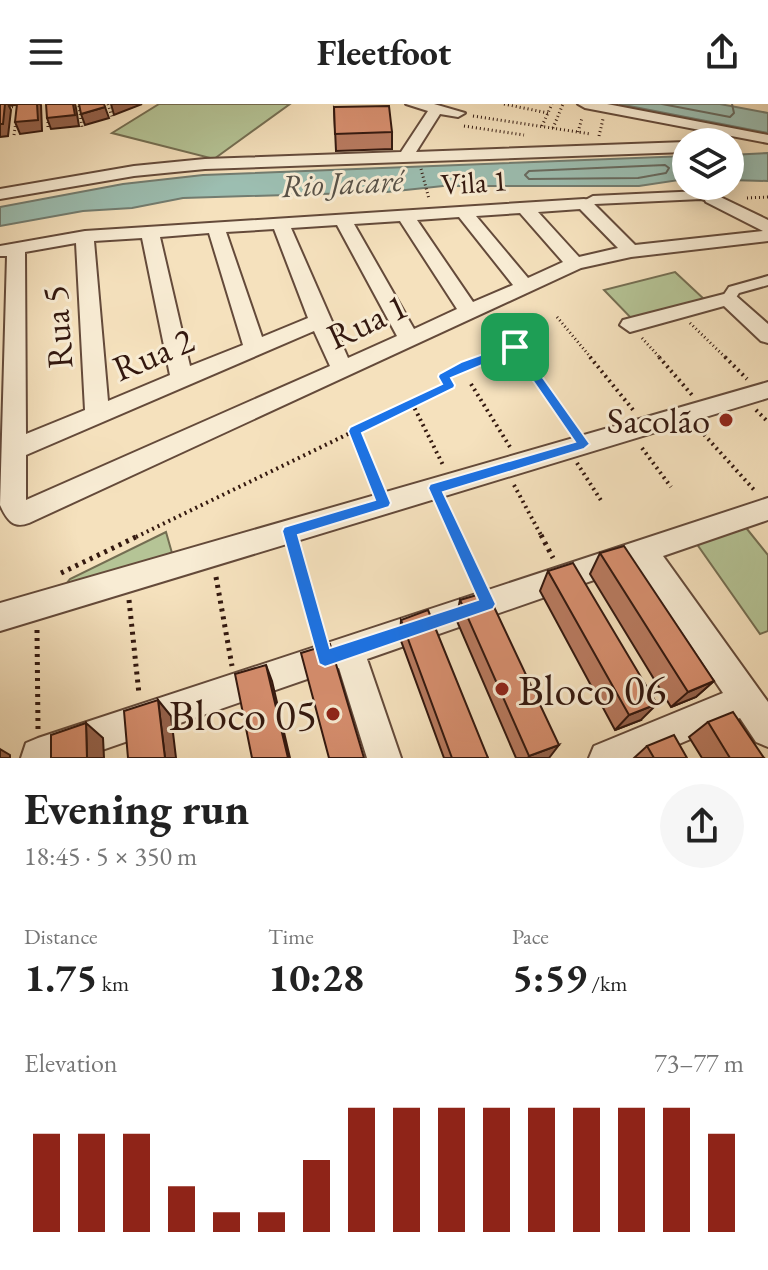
<!DOCTYPE html>
<html lang="en">
<head>
<meta charset="utf-8">
<style>
	body { margin:0; font-family:"EB Garamond",serif; background:#f6f6f6; color:#222; height:100vh; display:flex; flex-direction:column; font-size:30px; white-space:nowrap }
	* { box-sizing:border-box; margin:0 }
	p { font-size:26px; color:#767676 }
	.icon { flex:none; width:44px; height:44px; fill:none; stroke:currentColor; stroke-width:2; stroke-linecap:round; stroke-linejoin:round }
	.map { position:relative; height:654px; overflow:hidden }
	.side { display:flex; flex-direction:column; background:#fff; flex:1 }
	.side>* { flex:none }
	.tools { position:absolute; left:672px; top:24px; display:grid; gap:16px }
	.tools a { display:grid; place-items:center; width:72px; height:72px; border-radius:50%; background:#fff; box-shadow:0 4px 20px #0003; font-size:40px }
	.pin { position:absolute; display:grid; place-items:center; width:68px; height:68px; color:#fff; margin:-34px; border-radius:16px; box-shadow:0 4px 12px #0006 }
	.round { display:grid; place-items:center; flex:none; width:84px; height:84px; border-radius:42px; background:#f6f6f6 }
	.headline { display:flex; align-items:center; justify-content:space-between; height:136px; padding:0 24px }
	h1 { font-size:44px; font-weight:700; line-height:60px }
	.figures { display:grid; grid-template-columns:repeat(3,1fr); gap:12px; height:136px; padding:8px 24px }
	.figures div { display:grid; align-content:center }
	.figures b { font-size:40px; font-weight:700 }
	.figures small { font-size:22px; font-weight:400 }
	.figures p { font-size:22px }
	.chart { height:224px; padding:16px 24px }
	.chart p { display:flex; justify-content:space-between }
	.chart svg { width:100%; height:144px; margin-top:8px; stroke:#8f2418; stroke-width:6 }
	header { display:flex; justify-content:space-between; align-items:center; height:104px; padding:0 24px; background:#fff; font-size:36px; font-weight:700 }
	.map>svg:first-child { display:block }
	.green { fill:#b5c496; stroke:#746e52; stroke-width:2 }
	.water { fill:#9cbeb1; stroke:#727c70; stroke-width:2 }
	.lines { fill:none; stroke-linecap:round; stroke-linejoin:round }
	.shore { stroke:#686b60; stroke-width:2 }
	.pedestrian-casing { stroke:#644a3a; stroke-width:4 }
	.minor-casing { stroke:#644a3a; stroke-width:4 }
	.path-far2 { stroke:#33180f; stroke-width:3; stroke-dasharray:1 3; stroke-linecap:butt }
	.path-far1 { stroke:#33180f; stroke-width:4; stroke-dasharray:2 4; stroke-linecap:butt }
	.path { stroke:#33180f; stroke-width:5; stroke-dasharray:3 5; stroke-linecap:butt }
	.pedestrian { fill:#f8ecd4; fill-rule:evenodd }
	.minor { fill:#f8ecd4; fill-rule:evenodd }
	.wall { fill:#b87a5f; stroke:#33180f; stroke-width:2 }
	.shaded-wall { fill:#96634d; stroke:#33180f; stroke-width:2 }
	.building { fill:#d68e6e; stroke:#33180f; stroke-width:2 }
	.route { fill:#1a73e8; stroke:#fff; stroke-width:2; fill-rule:evenodd }
	.poi-dot { fill:#8f2418; stroke:#f8ecd4; stroke-width:3 }
	.labels { text-anchor:middle; dominant-baseline:central; stroke-width:6; stroke-linejoin:round; paint-order:stroke }
	.far-street-label { font-size:30px; fill:#33180f; stroke:#f8ecd4 }
	.far-water-label { font-size:32px; font-style:italic; fill:#585248; stroke:#f8ecd4 }
	.street-label { font-size:36px; fill:#33180f; stroke:#f8ecd4 }
	.poi-label { font-size:36px; fill:#33180f; stroke:#f8ecd4; text-anchor:end }
	.near-poi-label { font-size:44px; fill:#33180f; stroke:#f8ecd4; text-anchor:start }
</style>
</head>
<body>
<header><svg class="icon" aria-label="menu" viewBox="0 0 24 24"><path d="M4 6h16M4 12h16M4 18h16"/></svg>Fleetfoot<svg class="icon" aria-label="share" viewBox="0 0 24 24"><path d="M12 15V3M7 8l5-5 5 5M5 13v7h14v-7"/></svg></header>
<div class="map">
<svg width="768" height="654" viewBox="0 0 768 654">
	<rect width="100%" height="100%" fill="#f5e1bd"/>
	<filter id="stains"><feTurbulence type="fractalNoise" baseFrequency=".0025" numOctaves="4"/><feColorMatrix values="0 0 0 0 .2 0 0 0 0 .09 0 0 0 0 .02 0 0 0 .5 -.17"/></filter>
	<radialGradient id="worn" r=".72"><stop offset=".6" stop-color="#630" stop-opacity="0"/><stop offset="1" stop-color="#630" stop-opacity=".3"/></radialGradient>
	<!-- green -->
	<path class="green" d="M159 0H290L214 55 112 29Z
		M675 168 705 196 632 215 604 186Z
		M743 420 768 451V527L760 530 694 436Z
		M166 428 172 449 63 484 70 475Z"/>
	<!-- water -->
	<path class="water" d="M619 0H720L768 9V29Z
		M768 49V77L730 76V51Z
		M686 52V75L639 82H443L387 88 183 94 132 104 83 107 0 122V103L123 80 203 71Z"/>
	<g class="lines">
		<!-- shore -->
		<path class="shore" d="M662 0 730 13 734 9 732 0
			M665 61 669 64 666 69 638 74 529 75 525 71 529 67Z"/>
		<!-- pedestrian casing -->
		<g class="pedestrian-casing">
			<path id="pedestrian" d="M701 87 718 94 712 98 701 95 595 100 584 104 578 100 593 92Z
				M768 172V181L739 189 733 198 728 200 721 195 729 183Z"/>
		</g>
		<!-- minor casing -->
		<g class="minor-casing">
			<path id="minor" d="M406 0H434L465 9 458 13 440 10 416 48 686 38V48L205 65 134 72 0 95V85L134 62 205 55 401 48 428 7Z
				M578 0H607L768 31V39L585 4Z
				M712 89 768 116V137L631 153 581 164 29 419C13 425 7 416 0 401L7 152H0V142L85 127 584 95 590 96 635 141 763 127 706 98 704 94 706 90ZM580 105 618 144 579 153 538 108ZM520 109 563 158 528 174 476 112ZM459 113 513 181 473 198 417 116ZM400 117 457 205 414 225 354 120ZM337 121 397 232 348 254 291 124ZM274 125 308 214 262 233 226 128ZM209 129 243 241 190 262 160 133ZM142 134 170 271 108 297 94 137ZM76 139 85 306 26 330 25 148ZM314 227 330 262 26 396V351Z
				M728 189 735 191 768 220V239L761 237 724 202 630 228 620 221 623 216Z
				M768 278V294L0 527V499Z
				M768 394V416L663 452 768 598V643L756 638 740 614 646 654H589L594 642 723 589 637 461 367 555 401 654H367L339 564 79 654H21L26 639 38 634Z"/>
		</g>
		<!-- path-far2 -->
		<path class="path-far2" d="M108 0 112 13
			M504 0 548 9
			M79 2 82 23
			M0 4 21 2
			M473 12 591 30
			M48 14V26
			M464 22 524 31
			M542 22 552 0
			M553 24 563 0
			M578 28 582 14
			M14 31 16 17
			M599 32 603 15
			M421 65 429 95
			M747 94 768 93
			M557 213 592 255
			M690 219 727 255
			M508 234 523 255
			M642 234 661 255
			M480 255 515 243"/>
		<!-- path-far1 -->
		<path class="path-far1" d="M522 253 574 326
			M590 253 634 307
			M659 253 692 291
			M725 253 747 275
			M471 280 510 343
			M412 299 443 361
			M756 306 768 318
			M700 326 756 388
			M355 327 376 380
			M642 344 671 383
			M577 359 602 398
			M514 381 542 433
			M442 400 457 433
			M136 433 449 281 444 273 486 253"/>
		<!-- path -->
		<path class="path" d="M456 431 478 479
			M541 431 553 454
			M294 445 319 533
			M61 469 140 431
			M216 473 232 562
			M129 496 139 590
			M37 526 38 625"/>
		<!-- pedestrian -->
		<use href="#pedestrian" class="pedestrian"/>
		<!-- minor -->
		<use href="#minor" class="minor"/>
	</g>
	<!-- wall -->
	<path class="wall" d="M334 3 392 28V45L336 47Z
		M600 449 714 577 696 593 671 603 590 470Z
		M548 467 641 616 615 626 540 487Z
		M460 496 549 654H516L456 515Z
		M401 516 488 654H444L400 534Z
		M708 618 764 654H702L689 633Z
		M647 642 687 654H634Z"/>
	<!-- shaded-wall -->
	<path class="shaded-wall" d="M0 0H21L9 2 11 6 8 32 0 33Z
		M37 0H40L41 1 42 27 20 30 15 18Z
		M73 0H75L76 4 79 22 51 25 47 14Z
		M111 0H142L114 11Z
		M105 3 109 14 85 21 81 10Z
		M266 561 272 577 290 654H288Z
		M714 577 696 593 671 603 688 588Z
		M158 596 171 612 176 654H165Z
		M657 600 641 616 615 626 629 611Z
		M86 619 103 634 104 654H87Z
		M559 641 549 654H528L529 652Z
		M0 645 10 651V654H0Z"/>
	<!-- building -->
	<path class="building" d="M0 0H5L3 20H0Z
		M17 0H37L38 16 15 18Z
		M46 0H73L75 11 47 14Z
		M79 0H104L105 3 81 10Z
		M389 2 392 28 335 30 334 3Z
		M624 442 714 577 688 588 600 449Z
		M573 459 657 600 629 611 548 467Z
		M487 488 559 641 529 652 460 496Z
		M428 506 488 654H452L401 516Z
		M330 540 364 654H329L301 549Z
		M266 561 288 654H252L235 570Z
		M158 596 165 654H128L124 607Z
		M733 608 764 654H730L708 618Z
		M86 619 87 654H51V631Z
		M674 631 687 654H654L647 642Z"/>
	<!-- route -->
	<path class="route" d="M511 240H519L590 340 584 345 443 388 496 500 493 505 325 563 319 560 282 427 284 423 375 396 348 327 350 323 442 280 438 273 439 270 461 258ZM513 248 575 338 430 380 428 384 478 496 330 544 298 431 389 403 391 399 362 329 454 284 455 281 451 274Z"/>
	<!-- markers -->
	<g class="poi-dot">
		<circle cx="726" cy="316" r="8"/>
		<circle cx="502" cy="585" r="8"/>
		<circle cx="333" cy="610" r="8"/>
	</g>
	<g class="labels">
		<!-- far-street labels -->
		<g class="far-street-label">
			<text transform="translate(474 78) rotate(-4)">Vila 1</text>
		</g>
		<!-- far-water labels -->
		<g class="far-water-label">
			<text transform="translate(342 79) rotate(-3)">Rio Jacaré</text>
		</g>
		<!-- street labels -->
		<g class="street-label">
			<text transform="translate(367 217) rotate(-25)">Rua 1</text>
			<text transform="translate(57 223) rotate(-94)">Rua 5</text>
			<text transform="translate(153 250) rotate(-23)">Rua 2</text>
		</g>
		<!-- poi labels -->
		<g class="poi-label">
			<text x="710" y="316">Sacolão</text>
		</g>
		<!-- near-poi labels -->
		<g class="near-poi-label">
			<text x="518" y="585">Bloco 06</text>
			<text x="317" y="610" text-anchor="end">Bloco 05</text>
		</g>
	</g>
	<rect width="100%" height="100%" filter="url(#stains)"/>
	<rect width="100%" height="100%" fill="url(#worn)"/>
</svg>
<div class="tools">
<a><svg class="icon" aria-label="layers" viewBox="0 0 24 24"><path d="M12 4l9 5-9 5-9-5zM3 14l9 5 9-5"/></svg></a>
</div>
<div class="pin" style="left:515px;top:243px;background:#1e9e55"><svg class="icon" aria-label="arrive" viewBox="0 0 24 24"><path d="M6 21V4h12l-3 4 3 4H6"/></svg></div>
</div>
<section class="side">
<div class="headline"><div><h1>Evening run</h1><p>18:45 · 5 × 350 m</p></div><a class="round"><svg class="icon" aria-label="share" viewBox="0 0 24 24"><path d="M12 15V3M7 8l5-5 5 5M5 13v7h14v-7"/></svg></a></div>
<div class="figures">
<div><p>Distance</p><b>1.75<small> km</small></b></div>
<div><p>Time</p><b>10:28</b></div>
<div><p>Pace</p><b>5:59<small> /km</small></b></div>
</div>
<div class="chart"><p><span>Elevation</span>73–77 m</p>
<svg viewBox="0 0 160 44" preserveAspectRatio="none"><path d="M5 44V14M15 44V14M25 44V14M35 44V30M45 44V38M55 44V38M65 44V22M75 44V6M85 44V6M95 44V6M105 44V6M115 44V6M125 44V6M135 44V6M145 44V6M155 44V14"/></svg>
</div>
</section>
</body>
</html>
